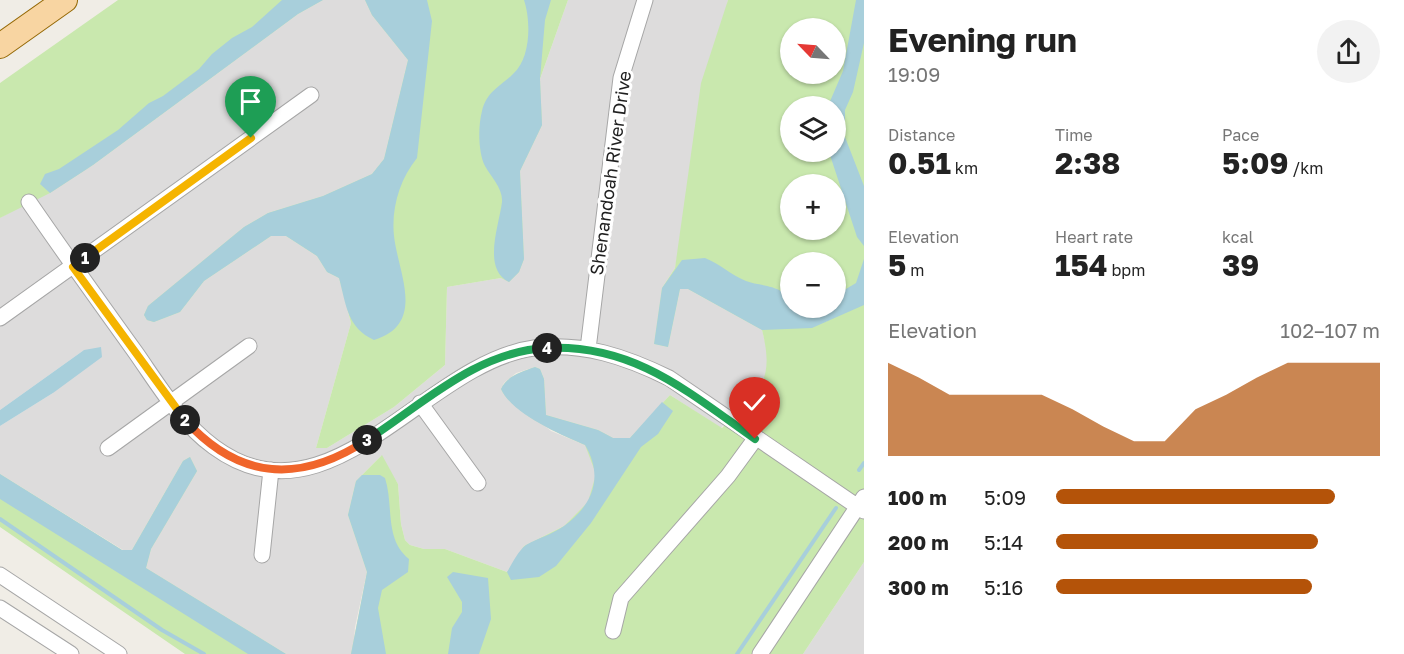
<!DOCTYPE html>
<html lang="en">
<head>
<meta charset="utf-8">
<style>
	body { margin:0; font-family:"Golos Text",sans-serif; background:#f2f2f2; color:#222; height:100vh; display:flex; flex-direction:column; font-size:22px; white-space:nowrap }
	* { box-sizing:border-box; margin:0 }
	p { font-size:20px; color:#767676 }
	.icon { flex:none; width:33px; height:33px; fill:none; stroke:currentColor; stroke-width:2; stroke-linecap:round; stroke-linejoin:round }
	.map { position:relative; flex:1; overflow:hidden }
	.details { display:flex; flex-direction:column; background:#fff; width:540px }
	.details>* { flex:none }
	.needle { width:39px; rotate:295deg }
	.buttons { position:absolute; left:780px; top:18px; display:grid; gap:12px }
	.buttons a { display:grid; place-items:center; width:66px; height:66px; border-radius:50%; background:#fff; box-shadow:0 2px 4px #0004; font-size:30px }
	.pin { position:absolute; display:grid; place-items:center; width:51px; height:51px; color:#fff; margin:-62px -26px; border-radius:50% 50% 50% 0; rotate:-45deg; box-shadow:0 0 6px #0007 }
	.pin .icon { rotate:45deg }
	.km { position:absolute; width:30px; height:30px; margin:-15px; border-radius:50%; background:#222; color:#fff; font-size:16px; line-height:30px; text-align:center }
	.round { display:grid; place-items:center; flex:none; width:63px; height:63px; border-radius:32px; background:#f2f2f2 }
	.overview { display:flex; align-items:center; justify-content:space-between; height:102px; padding:0 24px }
	h1 { font-size:33px; font-weight:700; line-height:45px }
	.stats { display:grid; grid-template-columns:repeat(3,1fr); gap:9px; height:102px; padding:6px 24px }
	.stats div { display:grid; align-content:center }
	.stats b { font-size:30px; font-weight:700 }
	.stats small { font-size:16px; font-weight:400 }
	.stats p { font-size:16px }
	.chart { height:168px; padding:12px 24px }
	.chart p { display:flex; justify-content:space-between }
	.chart svg { width:100%; height:108px; margin-top:6px; fill:#b45309; opacity:.7 }
	ul { padding:0 24px; list-style:none; font-size:20px }
	li { display:grid; grid-template-columns:96px 72px 1fr; align-items:center; height:45px }
	li i { height:15px; border-radius:8px; background:#b45309 }
	main { display:flex; flex:1; min-height:0 }
	.map>svg:first-child { display:block }
	.residential { fill:#dddcdc }
	.grass { fill:#c9e8ae; fill-rule:evenodd }
	.water { fill:#a8cfdb }
	.lines { fill:none; stroke-linecap:round; stroke-linejoin:round }
	.stream { stroke:#a8cfdb; stroke-width:4 }
	.street-casing { stroke:#a6a6a6; stroke-width:17 }
	.primary-casing { stroke:#956906; stroke-width:26 }
	.street { stroke:#fff; stroke-width:15 }
	.primary { stroke:#f8d5a2; stroke-width:24 }
	.split-1-casing { stroke:#fff; stroke-width:12 }
	.split-2-casing { stroke:#fff; stroke-width:12 }
	.split-3-casing { stroke:#fff; stroke-width:12 }
	.split-4-casing { stroke:#fff; stroke-width:12 }
	.split-5-casing { stroke:#fff; stroke-width:12 }
	.split-1 { stroke:#f5b400; stroke-width:8 }
	.split-2 { stroke:#f5b400; stroke-width:8 }
	.split-3 { stroke:#f0652b; stroke-width:8 }
	.split-4 { stroke:#22a559; stroke-width:8 }
	.split-5 { stroke:#22a559; stroke-width:8 }
	.labels { text-anchor:middle; dominant-baseline:central; stroke-width:6; stroke-linejoin:round; paint-order:stroke }
	.street-label { font-size:18px; fill:#1f1f1f; stroke:#fff }
</style>
</head>
<body>
<main>
<div class="map">
<svg width="864" height="654" viewBox="0 0 864 654">
	<rect width="100%" height="100%" fill="#f0ede6"/>
	<!-- residential -->
	<path class="residential" d="M323 0H365L388 35 408 60 384 159 372 174 323 196 268 213 244 227 171 290 154 322 180 312 204 281 271 236H286L317 256 327 272 339 278 351 323 316 448H327L394 407 445 365 447 287 501 278 524 259 520 171 541 125 540 79 568 0H728L675 268 662 288 654 344 668 347 680 289H688L762 330 767 349V373L758 390 721 428 670 395 630 439H613L598 430 546 415 544 379 540 369 535 367 516 373 504 383 501 389 551 431 585 445 590 453 596 474 589 502 564 526 524 546 507 572 445 549H424L410 545 405 540 401 524 398 484 381 456 356 481 348 515 367 572 355 627 353 652 351 654H286L146 568 151 549 177 503 183 461 132 550H123L0 474V426L53 393 84 350 0 410V218L93 165 298 14Z
		M864 562V654H803Z"/>
	<!-- grass -->
	<path class="grass" d="M118 0H323L298 14 93 165 50 193 0 218V83Z
		M365 0H568L540 79 542 125 520 171 524 259 519 272 509 282 501 278 447 287 445 365 394 407 327 448H316L351 323 339 278 327 272 317 256 286 236H271L204 281 180 312 154 322 147 320 144 315 148 306 244 227 268 213 323 196 372 174 384 159 408 60 372 15Z
		M728 0H864V562L803 654H351L367 572 348 515 356 481 382 455 398 484 401 524 405 540 410 545 424 549H445L507 572 524 546 564 526 588 502 596 474 585 445C561 435 512 413 501 389 507 376 521 372 535 367L540 369 544 379 546 415 598 430 613 438H630L670 395 722 428C757 391 776 385 762 330L688 289H680L668 347 654 344 662 288 675 268 701 83ZM790 28H836V74H790ZM790 106H836V152H790ZM790 184H836V230H790ZM790 262H836V308H790Z
		M190 457 197 471 151 549 146 568 286 654H185L0 527V474L122 550H132L183 461Z"/>
	<!-- water -->
	<path class="water" d="M282 0H323L298 14 93 165 50 193 40 184 45 174 59 169 118 130 149 103 163 96 199 69 212 54 232 38 252 27Z
		M365 0H427L432 21 417 158C400 179 391 208 394 236 398 273 427 324 374 340 347 328 346 304 339 278L327 272 317 256 286 236H271L204 281 180 312 154 322 147 320 144 315 148 306 244 227 268 213 323 196 372 174 384 159 408 60 372 15Z
		M524 0H551L545 20 540 79 542 125 520 171 524 259 519 272 509 282C482 269 499 226 502 202 503 188 491 177 485 166 478 152 478 126 482 111 487 91 500 87 513 74 531 58 531 21 524 0Z
		M856 0H864V43L853 92 845 110V137L864 186V246L857 237 829 152H836V106H828L843 71Z
		M705 258C720 264 731 275 746 281 761 287 790 284 790 308H836V295L856 283 864 259V305L812 328 762 330 688 289H680L668 347 654 344 662 288 682 260Z
		M101 347 102 357 53 393 0 426V410L84 350Z
		M535 367 540 369 544 379 546 415 598 430 613 438H630L662 402 673 411 658 434 641 447 591 523 556 566 539 577 511 580 507 572C512 564 518 551 526 545 538 538 553 534 564 526 593 505 604 477 585 445 561 435 512 414 501 389 507 376 521 372 535 367Z
		M190 457 197 471 151 549 146 568 286 654H248L0 499V474L122 550H132L183 461Z
		M362 475H380L385 478C394 506 384 539 409 559L408 572 382 590 378 608 386 654H351L367 572 348 515 356 481Z
		M453 572 488 578 491 619 479 654H448L452 628 462 612V602L447 577Z"/>
	<g class="lines">
		<!-- stream -->
		<path class="stream" d="M859 470 864 463
			M0 519 162 630 204 654
			M737 654 836 508"/>
		<!-- street casing -->
		<g class="street-casing">
			<path id="street" d="M29 202C64 253 100 303 136 353 159 386 181 423 214 447 330 532 424 363 534 348 583 342 626 357 669 378L864 511
				M0 318 311 95
				M588 349 621 78 645 0
				M420 403 478 483
				M108 448 249 346
				M262 555 271 470
				M0 575 119 654
				M0 608 71 654
				M613 631 621 598 728 476 755 439
				M760 654 864 497"/>
		</g>
		<!-- primary casing -->
		<g class="primary-casing">
			<path id="primary" d="M0 46 65 0"/>
		</g>
		<!-- street -->
		<use href="#street" class="street"/>
		<!-- primary -->
		<use href="#primary" class="primary"/>
	</g>
	<g class="lines">
		<!-- split-1 casing -->
		<g class="split-1-casing">
			<path id="split-1" d="M85 258 251 138"/>
		</g>
		<!-- split-2 casing -->
		<g class="split-2-casing">
			<path id="split-2" d="M85 258 73 267 185 420"/>
		</g>
		<!-- split-3 casing -->
		<g class="split-3-casing">
			<path id="split-3" d="M185 420C240 481 301 483 367 440"/>
		</g>
		<!-- split-4 casing -->
		<g class="split-4-casing">
			<path id="split-4" d="M367 440C423 404 477 351 547 348"/>
		</g>
		<!-- split-5 casing -->
		<g class="split-5-casing">
			<path id="split-5" d="M547 348C634 344 688 392 755 439"/>
		</g>
		<!-- split-1 -->
		<use href="#split-1" class="split-1"/>
		<!-- split-2 -->
		<use href="#split-2" class="split-2"/>
		<!-- split-3 -->
		<use href="#split-3" class="split-3"/>
		<!-- split-4 -->
		<use href="#split-4" class="split-4"/>
		<!-- split-5 -->
		<use href="#split-5" class="split-5"/>
	</g>
	<g class="labels">
		<!-- street labels -->
		<g class="street-label">
			<text transform="translate(610 173) rotate(-82)">Shenandoah River Drive</text>
		</g>
	</g>
</svg>
<div class="buttons">
<a><svg class="needle" viewBox="-14 -14 28 28"><path d="M0-13l5 13h-10z" fill="#e53935"/><path d="M0 13l5-13h-10z" fill="#767676"/></svg></a>
<a><svg class="icon" aria-label="layers" viewBox="0 0 24 24"><path d="M12 4l9 5-9 5-9-5zM3 14l9 5 9-5"/></svg></a>
<a>+</a>
<a>−</a>
</div>
<div class="pin" style="left:251px;top:138px;background:#1e9e55"><svg class="icon" aria-label="arrive" viewBox="0 0 24 24"><path d="M6 21V4h12l-3 4 3 4H6"/></svg></div>
<div class="pin" style="left:755px;top:439px;background:#d93025"><svg class="icon" aria-label="check" viewBox="0 0 24 24"><path d="M5 12l5 5 9-10"/></svg></div>
<b class="km" style="left:85px;top:258px">1</b>
<b class="km" style="left:185px;top:420px">2</b>
<b class="km" style="left:367px;top:440px">3</b>
<b class="km" style="left:547px;top:348px">4</b>
</div>
<section class="details">
<div class="overview"><div><h1>Evening run</h1><p>19:09</p></div><a class="round"><svg class="icon" aria-label="share" viewBox="0 0 24 24"><path d="M12 15V3M7 8l5-5 5 5M5 13v7h14v-7"/></svg></a></div>
<div class="stats">
<div><p>Distance</p><b>0.51<small> km</small></b></div>
<div><p>Time</p><b>2:38</b></div>
<div><p>Pace</p><b>5:09<small> /km</small></b></div>
</div>
<div class="stats">
<div><p>Elevation</p><b>5<small> m</small></b></div>
<div><p>Heart rate</p><b>154<small> bpm</small></b></div>
<div><p>kcal</p><b>39</b></div>
</div>
<div class="chart"><p><span>Elevation</span>102–107 m</p>
<svg viewBox="0 0 160 44" preserveAspectRatio="none"><path d="M0 44V6L10 12L20 19L30 19L40 19L50 19L60 25L70 32L80 38L90 38L100 25L110 19L120 12L130 6L140 6L150 6L160 6V44z"/></svg>
</div>
<ul>
<li><b>100 m</b>5:09<i style="width:86%"></i></li>
<li><b>200 m</b>5:14<i style="width:81%"></i></li>
<li><b>300 m</b>5:16<i style="width:79%"></i></li>
</ul>
</section>
</main>
</body>
</html>
